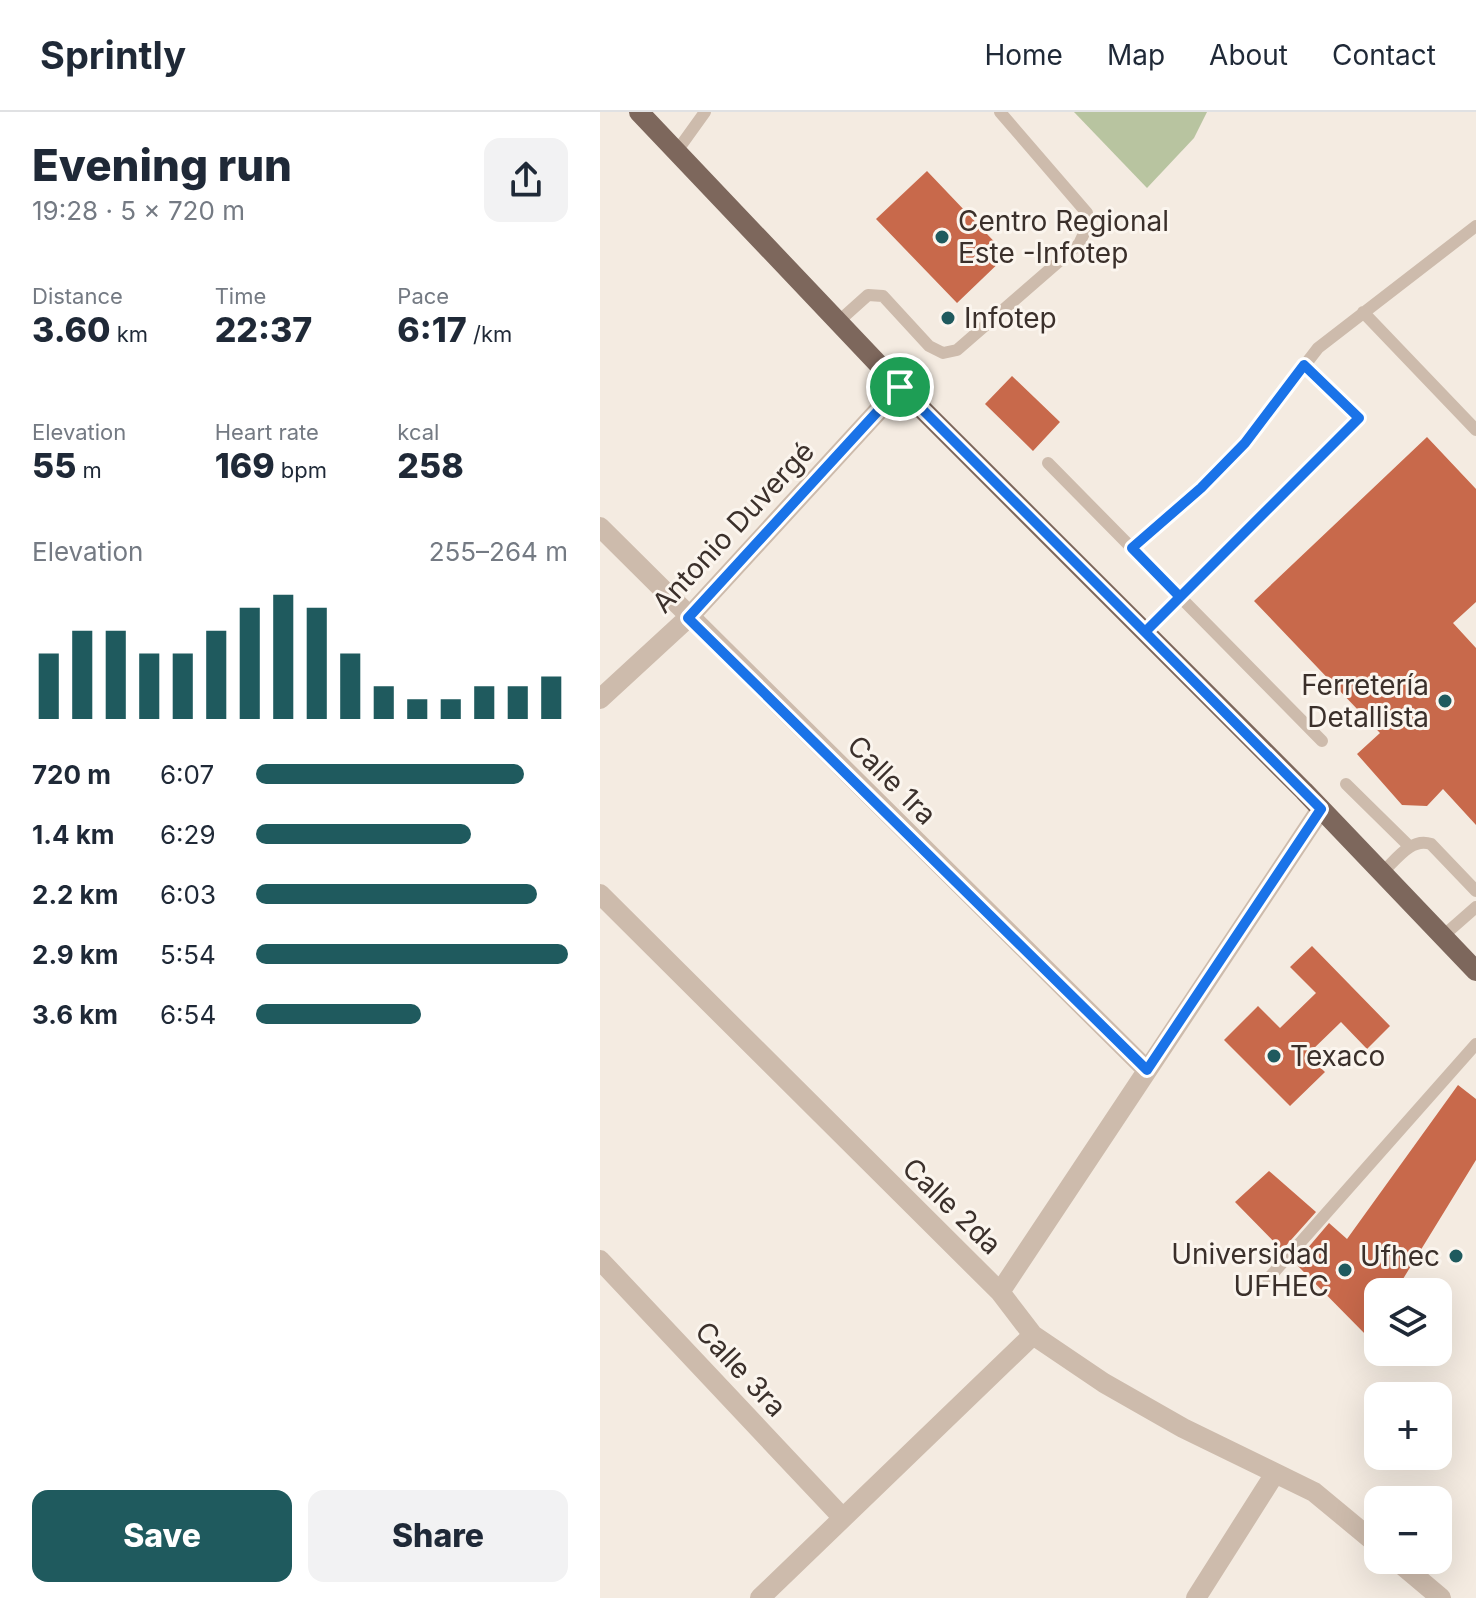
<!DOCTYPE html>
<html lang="en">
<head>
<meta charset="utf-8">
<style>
	body { margin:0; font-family:Inter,sans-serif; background:#f2f2f3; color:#1f2937; height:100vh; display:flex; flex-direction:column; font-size:30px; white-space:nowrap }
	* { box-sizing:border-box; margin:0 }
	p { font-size:26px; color:#747a83 }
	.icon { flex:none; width:44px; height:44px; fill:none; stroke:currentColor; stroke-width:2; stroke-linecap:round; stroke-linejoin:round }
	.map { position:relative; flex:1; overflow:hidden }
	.drawer { display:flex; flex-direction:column; background:#fff; width:600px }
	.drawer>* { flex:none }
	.buttons { position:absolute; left:764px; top:1166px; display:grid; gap:16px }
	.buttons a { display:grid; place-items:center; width:88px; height:88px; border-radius:16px; background:#fff; box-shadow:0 8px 32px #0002; font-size:40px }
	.pin { position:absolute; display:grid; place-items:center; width:68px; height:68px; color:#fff; margin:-34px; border:4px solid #fff; border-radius:50%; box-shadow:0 2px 8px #0007 }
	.round { display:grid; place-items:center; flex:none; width:84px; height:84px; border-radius:16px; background:#f2f2f3 }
	.summary { display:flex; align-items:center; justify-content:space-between; height:136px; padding:0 32px }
	h1 { font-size:44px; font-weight:800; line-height:60px }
	.stats { display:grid; grid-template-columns:repeat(3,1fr); gap:12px; height:136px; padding:8px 32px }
	.stats div { display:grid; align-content:center }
	.stats b { font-size:34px; font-weight:800 }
	.stats small { font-size:22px; font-weight:400 }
	.stats p { font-size:22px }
	.chart { height:224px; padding:16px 32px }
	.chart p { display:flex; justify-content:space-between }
	.chart svg { width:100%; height:144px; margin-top:8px; stroke:#1f5a5e; stroke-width:6 }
	.cta { display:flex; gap:16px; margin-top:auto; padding:16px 32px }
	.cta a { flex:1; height:92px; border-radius:16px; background:#1f5a5e; color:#fff; font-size:32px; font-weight:800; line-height:92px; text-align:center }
	.cta a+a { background:#f2f2f3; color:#1f2937 }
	ul { padding:0 32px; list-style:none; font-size:26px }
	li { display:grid; grid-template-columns:128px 96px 1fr; align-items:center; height:60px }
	li i { height:20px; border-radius:10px; background:#1f5a5e }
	header { display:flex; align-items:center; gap:48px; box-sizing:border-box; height:112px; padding:0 40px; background:#fff; border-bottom:2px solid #e0e1e3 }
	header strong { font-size:38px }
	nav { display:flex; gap:44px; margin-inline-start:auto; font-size:28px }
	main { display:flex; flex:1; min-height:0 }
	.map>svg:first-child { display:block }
	.green { fill:#b8c4a0 }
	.building { fill:#c8694b }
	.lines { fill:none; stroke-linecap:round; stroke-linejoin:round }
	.service { stroke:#cdbbac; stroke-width:12 }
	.minor { stroke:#cdbbac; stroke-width:20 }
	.primary { stroke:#7d675c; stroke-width:20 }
	.route-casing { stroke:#fff; stroke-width:16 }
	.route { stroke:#1a73e8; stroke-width:10 }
	.poi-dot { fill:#1f5a5e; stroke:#fbf5ee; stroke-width:3 }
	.labels { text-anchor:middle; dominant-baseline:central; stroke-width:6; stroke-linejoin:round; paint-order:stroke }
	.poi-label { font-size:28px; fill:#3b302b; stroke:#fbf5ee; text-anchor:start }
	.street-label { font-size:28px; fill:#3b302b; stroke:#fbf5ee }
</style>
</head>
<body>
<header>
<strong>Sprintly</strong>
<nav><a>Home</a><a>Map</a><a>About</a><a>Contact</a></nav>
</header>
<main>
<section class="drawer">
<div class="summary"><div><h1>Evening run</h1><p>19:28 · 5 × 720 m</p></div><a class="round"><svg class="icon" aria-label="share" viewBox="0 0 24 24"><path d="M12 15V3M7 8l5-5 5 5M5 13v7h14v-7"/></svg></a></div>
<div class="stats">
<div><p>Distance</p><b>3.60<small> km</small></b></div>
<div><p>Time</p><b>22:37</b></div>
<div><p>Pace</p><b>6:17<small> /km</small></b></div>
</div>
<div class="stats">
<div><p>Elevation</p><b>55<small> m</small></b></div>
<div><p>Heart rate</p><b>169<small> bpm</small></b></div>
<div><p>kcal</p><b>258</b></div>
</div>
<div class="chart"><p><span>Elevation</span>255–264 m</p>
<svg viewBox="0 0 160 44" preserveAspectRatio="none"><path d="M5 44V24M15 44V17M25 44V17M35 44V24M45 44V24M55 44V17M65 44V10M75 44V6M85 44V10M95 44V24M105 44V34M115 44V38M125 44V38M135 44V34M145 44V34M155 44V31"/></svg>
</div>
<ul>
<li><b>720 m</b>6:07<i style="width:86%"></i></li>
<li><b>1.4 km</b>6:29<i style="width:69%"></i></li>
<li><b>2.2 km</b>6:03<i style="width:90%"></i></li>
<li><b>2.9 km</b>5:54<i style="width:100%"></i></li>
<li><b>3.6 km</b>6:54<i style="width:53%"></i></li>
</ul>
<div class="cta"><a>Save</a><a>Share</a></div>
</section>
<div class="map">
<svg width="876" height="1486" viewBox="0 0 876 1486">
	<rect width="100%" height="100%" fill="#f4ebe1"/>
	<!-- green -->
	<path class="green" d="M474 0H607L594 26 547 76Z"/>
	<!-- building -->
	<path class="building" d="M327 59 407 143 357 191 276 107Z
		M412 264 460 310 433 339 385 292Z
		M827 325 876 377V490L853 511 876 536V713L843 677 827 694 802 693 757 642 780 621 654 489Z
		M712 834 790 914 767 937 741 910 707 943 725 960 690 994 624 928 658 894 680 916 716 881 690 855Z
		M858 973 876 987V1048L795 1180H778V1208L768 1225 695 1151 729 1111 747 1127Z
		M669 1059 716 1100 682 1138 635 1090Z"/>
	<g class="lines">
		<!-- service -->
		<path class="service" d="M77 39 105 0
			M763 200 876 318
			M239 209 268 183 283 184 329 234 343 241 357 238 479 132 486 117 487 101 400 0
			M448 351 722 629
			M532 436 601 376 645 331 718 236 876 114
			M545 520 759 306 704 253
			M746 672 810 735
			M782 761C796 748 811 725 831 732L876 779
			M843 824 876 795
			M668 1167 876 932"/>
		<!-- minor -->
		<path class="minor" d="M0 415 547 958
			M0 587 88 506 300 275
			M0 782 400 1180 433 1223 504 1271 583 1316 714 1380 778 1433
			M0 1148 241 1404
			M400 1180 721 697
			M796 1448 841 1486
			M160 1486 433 1223
			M596 1486 674 1363"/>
		<!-- primary -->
		<path class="primary" d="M39 0 300 275 704 679 876 859"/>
	</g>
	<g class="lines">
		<!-- route casing -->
		<g class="route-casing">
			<path id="route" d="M300 275 88 506 547 958 721 697 545 520 759 306 704 253 645 331 601 376 532 436 580 485 545 520 300 275"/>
		</g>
		<!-- route -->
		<use href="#route" class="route"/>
	</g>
	<!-- markers -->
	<g class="poi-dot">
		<circle cx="342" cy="125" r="8"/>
		<circle cx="348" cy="206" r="8"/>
		<circle cx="845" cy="589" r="8"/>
		<circle cx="674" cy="944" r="8"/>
		<circle cx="856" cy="1144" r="8"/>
		<circle cx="745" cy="1158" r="8"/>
	</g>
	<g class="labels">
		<!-- poi labels -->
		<g class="poi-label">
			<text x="358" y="109">Centro Regional<tspan x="358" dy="32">Este -Infotep</tspan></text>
			<text x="364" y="206">Infotep</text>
			<text x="829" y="573" text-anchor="end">Ferretería<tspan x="829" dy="32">Detallista</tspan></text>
			<text x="690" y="944">Texaco</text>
			<text x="729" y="1142" text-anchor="end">Universidad<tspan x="729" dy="32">UFHEC</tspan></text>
			<text x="840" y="1144" text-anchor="end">Ufhec</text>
		</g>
		<!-- street labels -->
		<g class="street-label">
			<text transform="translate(133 415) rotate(-47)">Antonio Duvergé</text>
			<text transform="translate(292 668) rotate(45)">Calle 1ra</text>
			<text transform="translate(352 1094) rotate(44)">Calle 2da</text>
			<text transform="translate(141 1257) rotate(47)">Calle 3ra</text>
		</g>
	</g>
</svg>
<div class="buttons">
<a><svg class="icon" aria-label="layers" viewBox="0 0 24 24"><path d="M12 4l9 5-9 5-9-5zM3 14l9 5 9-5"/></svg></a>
<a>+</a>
<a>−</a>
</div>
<div class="pin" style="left:300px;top:275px;background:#1e9e55"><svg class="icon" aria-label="arrive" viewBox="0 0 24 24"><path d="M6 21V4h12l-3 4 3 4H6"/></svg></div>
</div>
</main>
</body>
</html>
